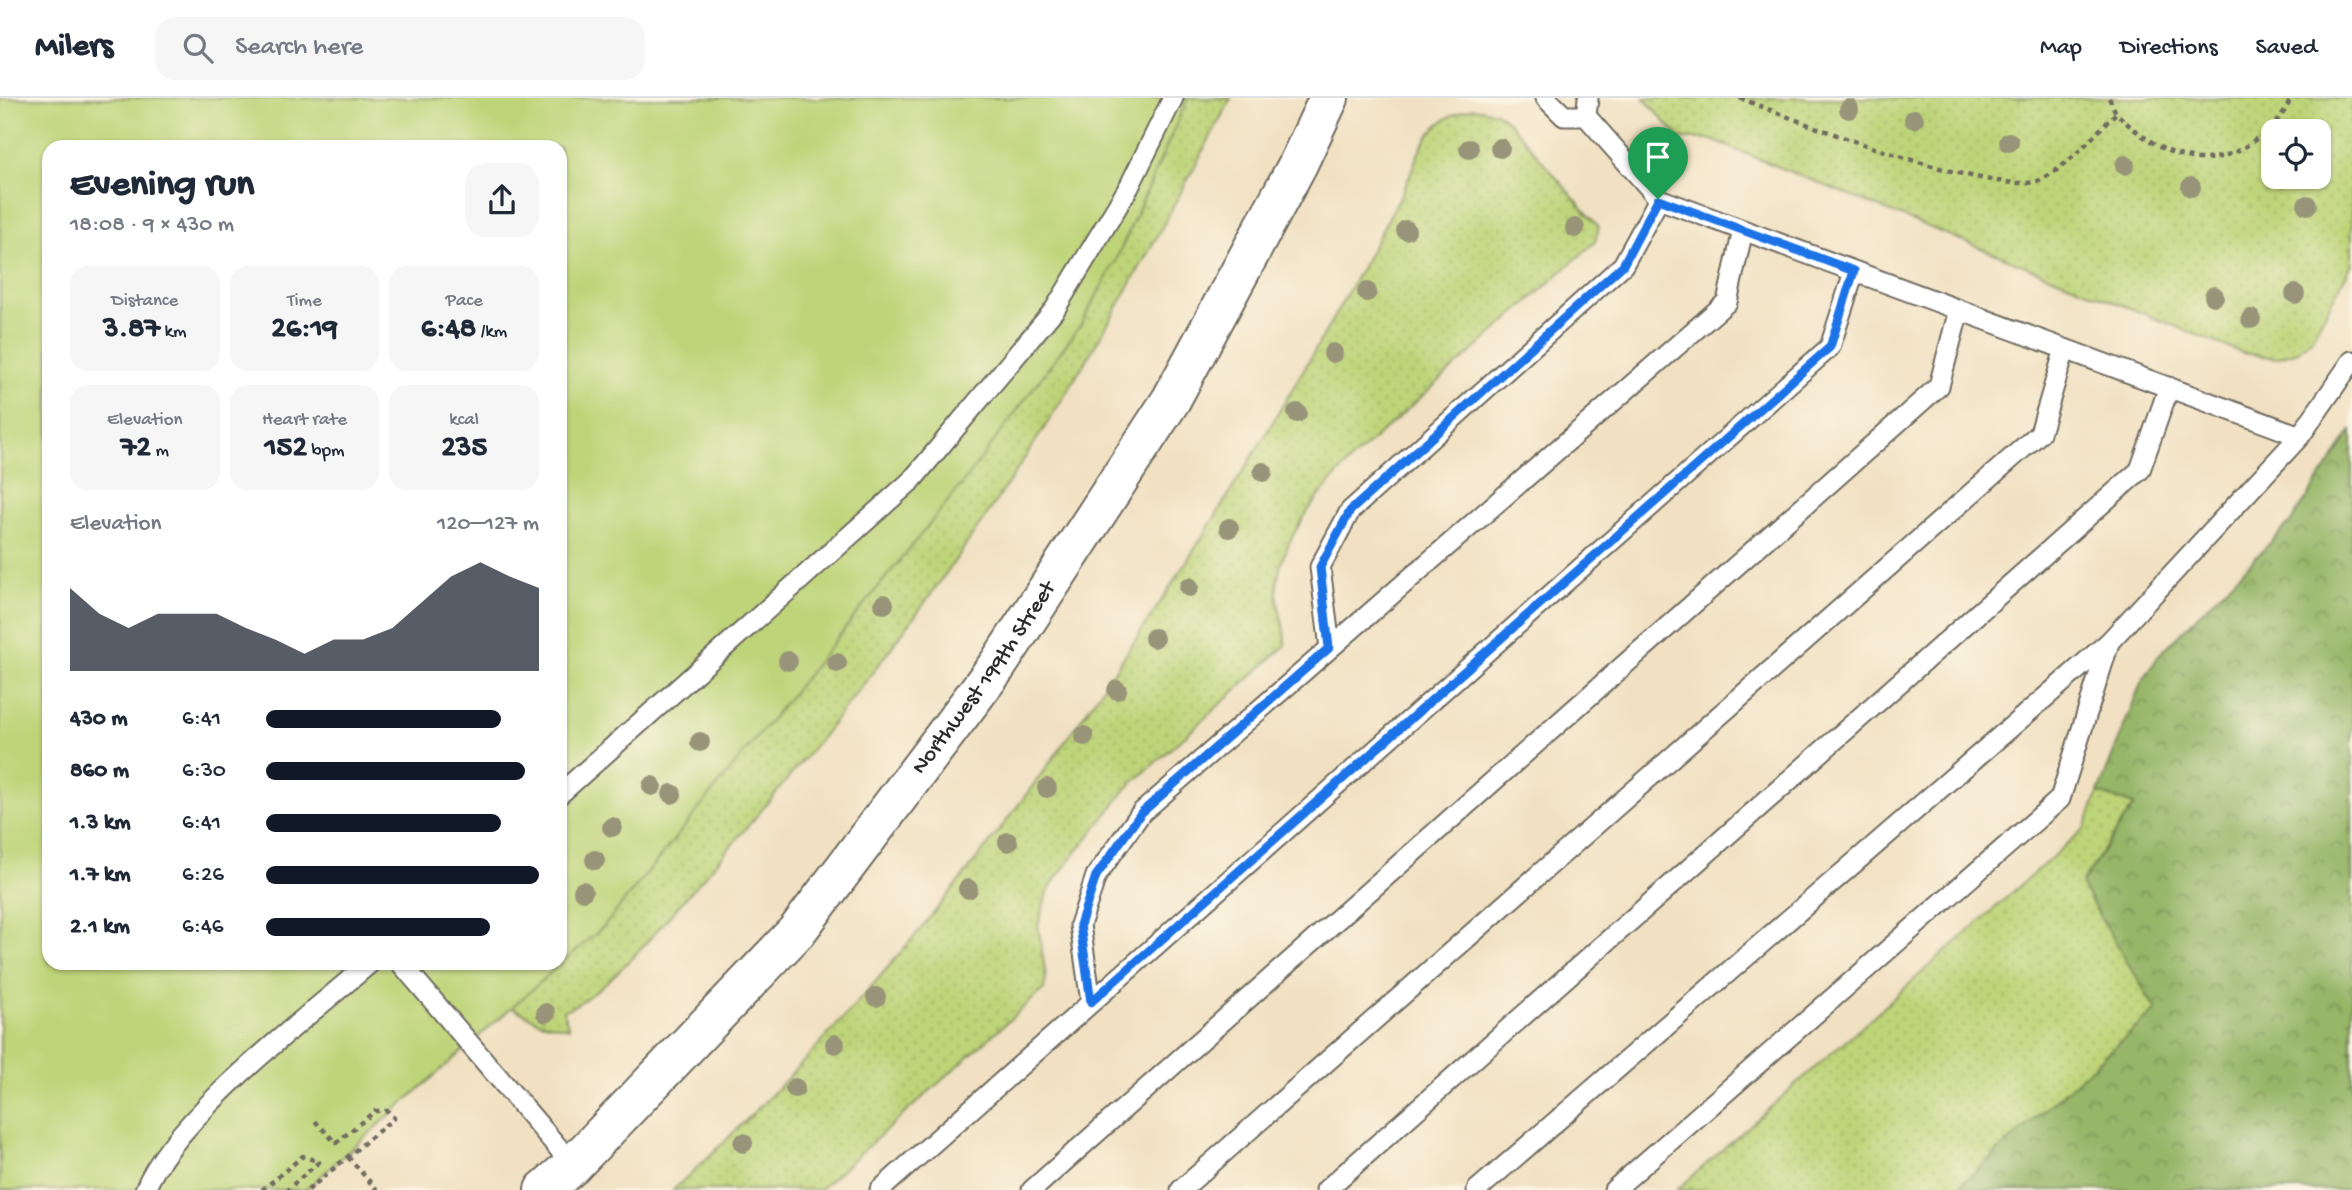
<!DOCTYPE html>
<html lang="en">
<head>
<meta charset="utf-8">
<style>
	body { margin:0; font-family:"Gochi Hand",sans-serif; background:#f6f6f7; color:#1f2937; height:100vh; display:flex; flex-direction:column; font-size:26px; white-space:nowrap }
	* { box-sizing:border-box; margin:0 }
	p { font-size:23px; color:#747a83 }
	.icon { flex:none; width:38px; height:38px; fill:none; stroke:currentColor; stroke-width:2; stroke-linecap:round; stroke-linejoin:round }
	.map { position:relative; flex:1; overflow:hidden }
	.drawer { position:absolute; left:42px; top:42px; width:525px; height:830px; display:flex; flex-direction:column; background:#fff; border-radius:21px; box-shadow:0 2px 5px #0004 }
	.drawer>* { flex:none }
	.tools { position:absolute; left:2261px; top:21px; display:grid; gap:14px }
	.tools a { display:grid; place-items:center; width:70px; height:70px; border-radius:14px; background:#fff; box-shadow:0 2px 5px #0004; font-size:35px }
	.pin { position:absolute; display:grid; place-items:center; width:60px; height:60px; color:#fff; margin:-72px -30px; border-radius:50% 50% 50% 0; rotate:-45deg; box-shadow:0 0 7px #0007 }
	.pin .icon { rotate:45deg }
	.round { display:grid; place-items:center; flex:none; width:74px; height:74px; border-radius:21px; background:#f6f6f7 }
	.headline { display:flex; align-items:center; justify-content:space-between; height:119px; padding:0 28px }
	h1 { font-size:38px; font-weight:700; line-height:52px }
	.figures { display:grid; grid-template-columns:repeat(3,1fr); gap:10px; height:119px; padding:7px 28px }
	.figures div { display:grid; align-content:center; border-radius:18px; background:#f6f6f7; text-align:center }
	.figures b { font-size:30px; font-weight:700 }
	.figures small { font-size:19px; font-weight:400 }
	.figures p { font-size:19px }
	.chart { height:196px; padding:14px 28px }
	.chart p { display:flex; justify-content:space-between }
	.chart svg { width:100%; height:126px; margin-top:7px; fill:#111827; opacity:.7 }
	ul { padding:0 28px; list-style:none; font-size:23px }
	li { display:grid; grid-template-columns:112px 84px 1fr; align-items:center; height:52px }
	li i { height:18px; border-radius:9px; background:#111827 }
	header { display:flex; align-items:center; gap:42px; box-sizing:border-box; height:98px; padding:0 35px; background:#fff; border-bottom:2px solid #e0e1e3 }
	header strong { font-size:33px }
	nav { display:flex; gap:38px; margin-inline-start:auto; font-size:24px }
	.search { width:490px; height:63px; background:#f6f6f7; display:flex; align-items:center; gap:18px; box-sizing:border-box; padding:0 24px; border-radius:21px; color:#747a83; font-size:26px }
	.map>svg:first-child { display:block }
	.grass { fill:url(#grass-dots); stroke:#748052; stroke-width:2; fill-rule:evenodd }
	.forest { fill:url(#forest-crowns); stroke:#60704a; stroke-width:2 }
	.garden { fill:#bed478; stroke:#748052; stroke-width:2; fill-rule:evenodd }
	.lines { fill:none; stroke-linecap:round; stroke-linejoin:round }
	.lane-casing { stroke:#706b60; stroke-width:23 }
	.primary-casing { stroke:#706b60; stroke-width:42 }
	.path { stroke:#706b60; stroke-width:4.5; stroke-dasharray:5 5; stroke-linecap:butt }
	.lane { stroke:#fff; stroke-width:19 }
	.primary { stroke:#fff; stroke-width:38 }
	.tree { fill:#989479 }
	.route-casing { stroke:#fff; stroke-width:14 }
	.route { stroke:#1a73e8; stroke-width:9 }
	.labels { text-anchor:middle; dominant-baseline:central; stroke-width:5; stroke-linejoin:round; paint-order:stroke }
	.street-label { font-size:23px; fill:#2b2b2b; stroke:#fcf5e5 }
</style>
</head>
<body>
<header>
<strong>Milers</strong>
<div class="search"><svg class="icon" aria-label="search" viewBox="0 0 24 24"><circle cx="10" cy="10" r="6"/><path d="M15 15l6 6"/></svg>Search here</div>
<nav><a>Map</a><a>Directions</a><a>Saved</a></nav>
</header>
<div class="map">
<svg width="2352" height="1092" viewBox="0 0 2352 1092">
	<defs>
		<pattern id="grass-dots" width="8" height="8" patternUnits="userSpaceOnUse" patternTransform="scale(1.75)"><rect width="8" height="8" fill="#bed478"/><path d="M2 2h.1M6 6h.1" fill="none" stroke="#a3b668" stroke-width="1.8" stroke-linecap="round"/></pattern>
		<pattern id="forest-crowns" width="20" height="18" patternUnits="userSpaceOnUse" patternTransform="scale(1.75)"><rect width="20" height="18" fill="#96b668"/><path d="M2 6a3 3 0 1 1 6 0M12 15a3 3 0 1 1 6 0" fill="none" stroke="#7b9456"/></pattern>
	</defs>
	<rect width="100%" height="100%" fill="#fcf5e5"/>
	<filter id="ink" filterUnits="userSpaceOnUse"><feTurbulence type="fractalNoise" baseFrequency=".0143" numOctaves="2"/><feDisplacementMap in="SourceGraphic" scale="14" xChannelSelector="R" yChannelSelector="G"/><feConvolveMatrix kernelMatrix="1 2 1 2 8 2 1 2 1" color-interpolation-filters="sRGB"/></filter>
	<filter id="wash" filterUnits="userSpaceOnUse"><feTurbulence type="fractalNoise" baseFrequency=".00686" numOctaves="4" result="noise"/><feDisplacementMap in="SourceGraphic" scale="28" xChannelSelector="R" yChannelSelector="G"/><feGaussianBlur stdDeviation="1.57" result="paint"/><feColorMatrix in="noise" values="0 0 0 0 0 0 0 0 0 0 0 0 0 0 0 0 0 1.4 0 .05"/><feComposite in="paint" operator="in"/></filter>
	<g filter="url(#wash)">
		<rect width="100%" height="100%" fill="#f1e1c2"/>
		<!-- grass -->
		<path class="grass" d="M1188 0H1231C1185 87 1138 176 1087 261 976 445 846 618 703 780 668 818 610 895 563 913L569 930 540 924 509 908 560 864 1116 162Z
			M1644 0H2352V166L2312 240 2298 253 2276 260 2242 255 1709 41H1680ZM2319 33V79H2273V33Z
			M1474 10 1496 14 1509 24 1599 129 1595 144 1353 360C1321 393 1279 442 1277 490 1276 510 1287 529 1285 548L1128 689 1056 780 1047 796 1038 827 1046 880 1044 891 819 1092H673C930 857 1133 566 1307 266 1340 209 1372 151 1403 93 1412 75 1419 46 1433 32 1444 20 1459 13 1474 10Z
			M2098 695 2134 707 2081 786 2156 912 1955 1092H1677L2085 730Z"/>
		<!-- forest -->
		<path class="forest" d="M2352 332V1092H1955L2156 912 2081 786 2134 707 2098 695 2141 585 2160 556 2291 424Z"/>
		<!-- garden -->
		<path class="garden" d="M0 0H1188L1116 162 1081 226 969 377 605 827 305 1092H0ZM49 49H560V864H49Z"/>
	</g>
	<g filter="url(#ink)">
		<g class="lines">
			<!-- lane casing -->
			<g class="lane-casing">
				<path id="lane" d="M1546 0 1564 18H1586
					M1588 0 1586 18 1659 101 2300 338
					M1330 550 1320 469 1350 413 1623 167 1659 101
					M560 696 912 382 1055 211 1129 89 1173 0
					M400 864 573 1067
					M1091 904 1080 827 1096 778 1141 715 1727 204 1743 132
					M145 1092C173 1020 310 917 371 864
					M880 1092 1830 249 1854 174
					M1032 1092 1939 288 1959 212
					M1181 1092 2040 335 2065 251
					M1326 1092 2140 372 2169 289
					M1477 1092 2109 544 2300 338 2352 263
					M1614 1092 2060 701 2109 545"/>
			</g>
			<!-- primary casing -->
			<g class="primary-casing">
				<g id="primary">
					<path id="s1" d="M544 1092 573 1067 797 833 997 568 1171 302 1298 66 1329 0"/>
				</g>
			</g>
			<!-- path -->
			<path class="path" d="M1740 0C1789 20 1999 102 2040 82 2068 69 2094 37 2116 15 2157 55 2205 81 2256 41 2271 30 2284 18 2291 0
				M2109 0 2116 15
				M348 1059 377 1092
				M262 1092 303 1058 319 1064 287 1092
				M308 1092 394 1020 388 1013H375L336 1045 314 1022"/>
			<!-- lane -->
			<use href="#lane" class="lane"/>
			<!-- primary -->
			<use href="#primary" class="primary"/>
		</g>
		<!-- trees -->
		<g class="tree">
			<circle cx="1849" cy="11" r="10"/>
			<circle cx="1914" cy="21" r="10"/>
			<circle cx="2009" cy="44" r="10"/>
			<circle cx="1500" cy="50" r="10"/>
			<circle cx="1469" cy="51" r="10"/>
			<circle cx="2125" cy="67" r="10"/>
			<circle cx="2191" cy="89" r="10"/>
			<circle cx="2307" cy="107" r="10"/>
			<circle cx="1575" cy="130" r="10"/>
			<circle cx="1406" cy="132" r="10"/>
			<circle cx="1367" cy="194" r="10"/>
			<circle cx="2295" cy="196" r="10"/>
			<circle cx="2214" cy="198" r="10"/>
			<circle cx="2251" cy="221" r="10"/>
			<circle cx="1333" cy="255" r="10"/>
			<circle cx="1297" cy="315" r="10"/>
			<circle cx="1263" cy="374" r="10"/>
			<circle cx="1229" cy="430" r="10"/>
			<circle cx="1189" cy="489" r="10"/>
			<circle cx="884" cy="506" r="10"/>
			<circle cx="1154" cy="540" r="10"/>
			<circle cx="788" cy="563" r="10"/>
			<circle cx="837" cy="565" r="10"/>
			<circle cx="1117" cy="592" r="10"/>
			<circle cx="1084" cy="638" r="10"/>
			<circle cx="700" cy="644" r="10"/>
			<circle cx="652" cy="688" r="10"/>
			<circle cx="1047" cy="690" r="10"/>
			<circle cx="672" cy="696" r="10"/>
			<circle cx="612" cy="729" r="10"/>
			<circle cx="1008" cy="744" r="10"/>
			<circle cx="595" cy="762" r="10"/>
			<circle cx="968" cy="791" r="10"/>
			<circle cx="583" cy="793" r="10"/>
			<circle cx="876" cy="899" r="10"/>
			<circle cx="546" cy="915" r="10"/>
			<circle cx="835" cy="946" r="10"/>
			<circle cx="795" cy="990" r="10"/>
			<circle cx="743" cy="1045" r="10"/>
		</g>
	</g>
	<g class="lines" filter="url(#ink)">
		<!-- route casing -->
		<g class="route-casing">
			<path id="route" d="M1658 101 1854 173 1830 249 1091 904 1080 827 1096 778 1141 715 1329 550 1320 469 1350 413 1623 167Z"/>
		</g>
		<!-- route -->
		<use href="#route" class="route"/>
	</g>
	<g class="labels">
		<!-- street labels -->
		<g class="street-label">
			<text stroke="none"><textPath href="#s1" startOffset="677">Northwest 199th Street</textPath></text>
		</g>
	</g>
</svg>
<div class="tools">
<a><svg class="icon" aria-label="locate" viewBox="0 0 24 24"><circle cx="12" cy="12" r="6"/><path d="M12 2v4M12 18v4M2 12h4M18 12h4"/></svg></a>
</div>
<div class="pin" style="left:1658px;top:101px;background:#1e9e55"><svg class="icon" aria-label="arrive" viewBox="0 0 24 24"><path d="M6 21V4h12l-3 4 3 4H6"/></svg></div>
<section class="drawer">
<div class="headline"><div><h1>Evening run</h1><p>18:08 · 9 × 430 m</p></div><a class="round"><svg class="icon" aria-label="share" viewBox="0 0 24 24"><path d="M12 15V3M7 8l5-5 5 5M5 13v7h14v-7"/></svg></a></div>
<div class="figures">
<div><p>Distance</p><b>3.87<small> km</small></b></div>
<div><p>Time</p><b>26:19</b></div>
<div><p>Pace</p><b>6:48<small> /km</small></b></div>
</div>
<div class="figures">
<div><p>Elevation</p><b>72<small> m</small></b></div>
<div><p>Heart rate</p><b>152<small> bpm</small></b></div>
<div><p>kcal</p><b>235</b></div>
</div>
<div class="chart"><p><span>Elevation</span>120–127 m</p>
<svg viewBox="0 0 160 44" preserveAspectRatio="none"><path d="M0 44V15L10 24L20 29L30 24L40 24L50 24L60 29L70 33L80 38L90 33L100 33L110 29L120 20L130 11L140 6L150 11L160 15V44z"/></svg>
</div>
<ul>
<li><b>430 m</b>6:41<i style="width:86%"></i></li>
<li><b>860 m</b>6:30<i style="width:95%"></i></li>
<li><b>1.3 km</b>6:41<i style="width:86%"></i></li>
<li><b>1.7 km</b>6:26<i style="width:100%"></i></li>
<li><b>2.1 km</b>6:46<i style="width:82%"></i></li>
</ul>
</section>
</div>
</body>
</html>
